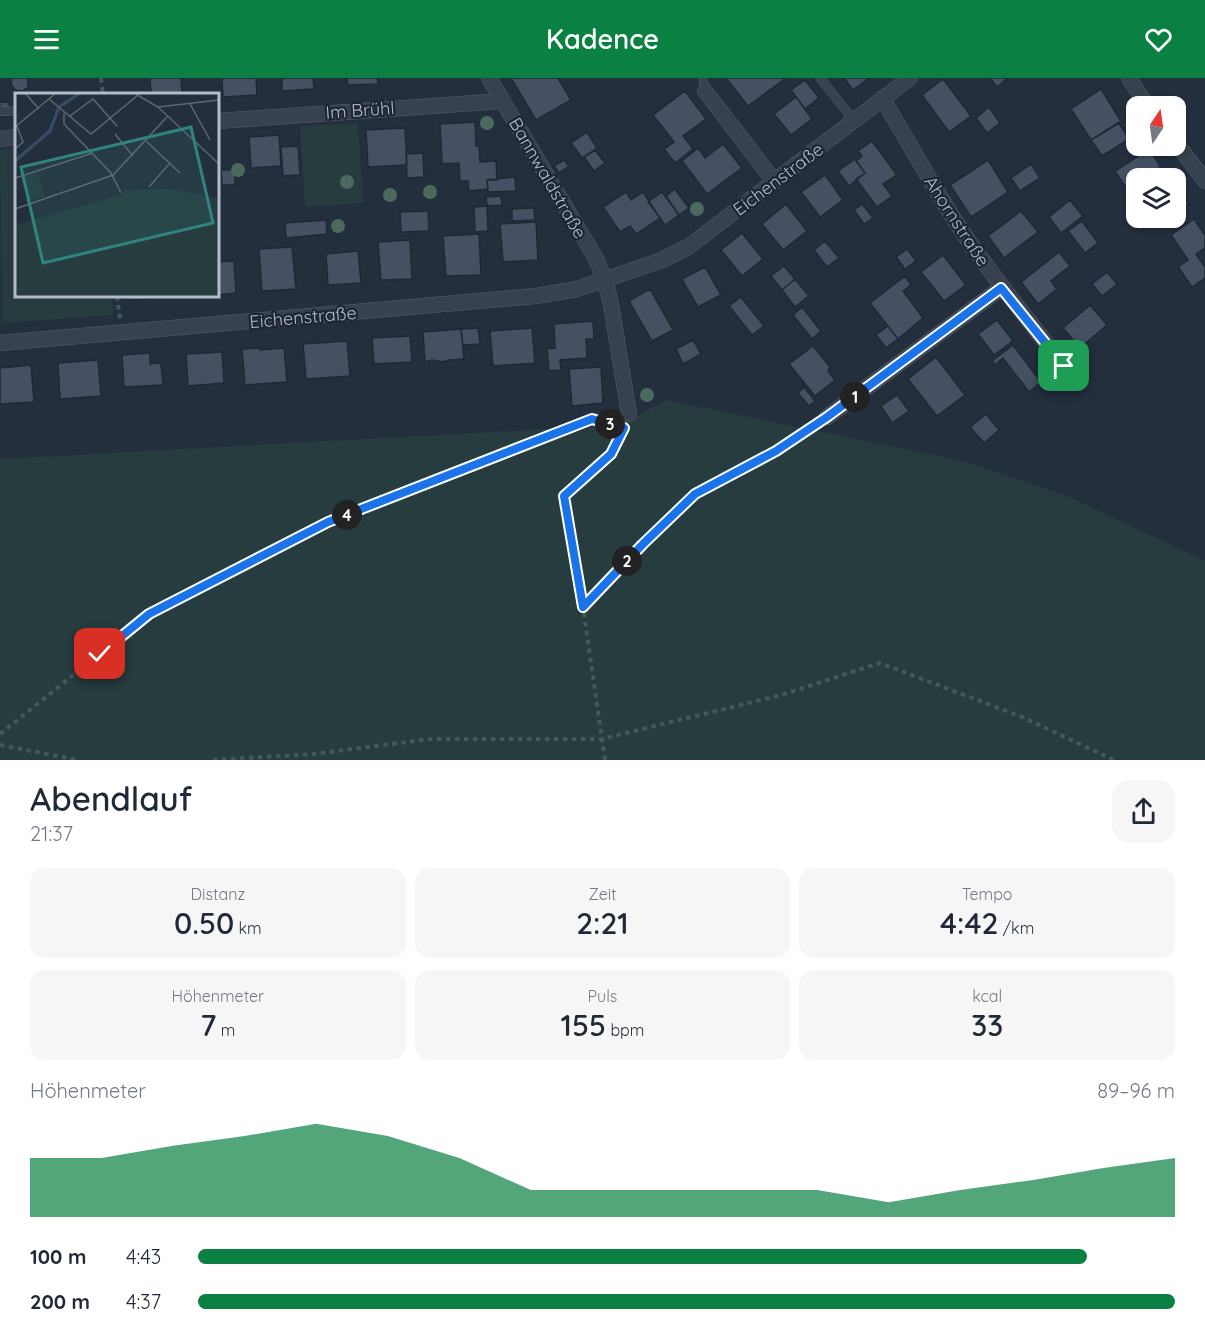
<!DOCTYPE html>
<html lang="de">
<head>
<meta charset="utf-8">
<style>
	body { margin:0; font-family:Quicksand,sans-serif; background:#f6f6f7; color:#1f2937; height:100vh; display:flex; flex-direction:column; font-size:22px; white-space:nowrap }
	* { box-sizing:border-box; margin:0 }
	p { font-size:20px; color:#747a83 }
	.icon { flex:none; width:33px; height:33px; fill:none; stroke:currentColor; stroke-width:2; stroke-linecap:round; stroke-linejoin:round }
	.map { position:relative; height:682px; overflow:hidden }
	.details { display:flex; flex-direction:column; background:#fff; flex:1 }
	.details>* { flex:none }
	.needle { width:39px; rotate:13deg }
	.buttons { position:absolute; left:1126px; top:18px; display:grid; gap:12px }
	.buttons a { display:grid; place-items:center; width:60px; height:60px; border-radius:12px; background:#fff; box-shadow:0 2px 4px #0004; font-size:30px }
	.pin { position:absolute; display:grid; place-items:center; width:51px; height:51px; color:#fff; margin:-26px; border-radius:12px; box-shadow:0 3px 9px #0006 }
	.km { position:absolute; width:30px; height:30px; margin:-15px; border-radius:50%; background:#222; color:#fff; font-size:16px; line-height:30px; text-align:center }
	.round { display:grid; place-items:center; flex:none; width:63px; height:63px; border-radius:18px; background:#f6f6f7 }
	.summary { display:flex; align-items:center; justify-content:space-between; height:102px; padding:0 30px }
	h1 { font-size:33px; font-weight:600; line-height:45px }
	.figures { display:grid; grid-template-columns:repeat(3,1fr); gap:9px; height:102px; padding:6px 30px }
	.figures div { display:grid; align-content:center; border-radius:15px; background:#f6f6f7; text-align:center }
	.figures b { font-size:30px; font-weight:600 }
	.figures small { font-size:16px; font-weight:400 }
	.figures p { font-size:16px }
	.chart { height:168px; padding:12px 30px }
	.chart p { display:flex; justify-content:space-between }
	.chart svg { width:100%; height:108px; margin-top:6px; fill:#0b8043; opacity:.7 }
	ul { padding:0 30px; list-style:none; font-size:20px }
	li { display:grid; grid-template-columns:96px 72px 1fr; align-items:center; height:45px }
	li i { height:15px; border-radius:8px; background:#0b8043 }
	header { display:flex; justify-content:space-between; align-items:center; height:78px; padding:0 30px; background:#0b8043; color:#fff; font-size:27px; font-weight:600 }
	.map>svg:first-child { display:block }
	.green { fill:#263c3f }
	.building { fill:#455162; stroke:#1f2835; stroke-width:1.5 }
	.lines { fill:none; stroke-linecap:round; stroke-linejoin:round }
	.service-casing { stroke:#565f6c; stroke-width:9 }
	.minor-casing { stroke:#565f6c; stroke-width:16 }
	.path { stroke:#44595c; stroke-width:4; stroke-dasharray:4.5 4.5; stroke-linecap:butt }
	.service { stroke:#38414e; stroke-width:8 }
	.minor { stroke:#38414e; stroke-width:15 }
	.tree { fill:#4b6a5d }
	.route-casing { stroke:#fff; stroke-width:12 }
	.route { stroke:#1a73e8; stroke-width:8 }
	.labels { text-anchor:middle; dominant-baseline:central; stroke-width:4.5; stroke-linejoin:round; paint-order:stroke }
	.street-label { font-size:18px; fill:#b4bcc9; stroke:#1d2633 }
	.inset-river { fill:none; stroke:#394c67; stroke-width:3 }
	.inset-road { fill:none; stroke:#5e6776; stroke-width:1.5 }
	.view { fill:#308480; fill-opacity:0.15; stroke:#308480; stroke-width:3 }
	.inset-edge { fill:none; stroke:#b4bcc9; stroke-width:3 }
</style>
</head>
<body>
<header><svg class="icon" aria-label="menu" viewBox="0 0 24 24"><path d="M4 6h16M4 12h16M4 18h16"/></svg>Kadence<svg class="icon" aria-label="heart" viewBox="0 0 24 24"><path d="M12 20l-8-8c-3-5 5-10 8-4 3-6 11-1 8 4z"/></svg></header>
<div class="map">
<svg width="1205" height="682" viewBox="0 0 1205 682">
	<rect width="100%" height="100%" fill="#242f3e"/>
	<!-- green -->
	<path class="green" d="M358 45 363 125 305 129 300 48Z
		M16 70V218H112L113 237 2 245 0 72Z
		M666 322 964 383 1072 420 1205 483V682H0V381L622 347Z"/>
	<!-- building -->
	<path class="building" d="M12 0H28V9L22 13 15 12 11 6Z
		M150 0H181L182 16H151Z
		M222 0H256L257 17 223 19Z
		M282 0H313L314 11 282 13Z
		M347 0H378V6L348 7Z
		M511 0H558L571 22 536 42Z
		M726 0H786L748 28Z
		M844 0H869L853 12Z
		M990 0H1008L997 9Z
		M943 1 971 38 949 54 922 17Z
		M805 2 819 20 805 31 791 12Z
		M1101 11 1121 43 1091 62 1071 31Z
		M685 13 706 41 683 58 693 71 675 85 664 71 674 64 653 37Z
		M796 19 812 41 791 57 774 36Z
		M0 24H9L10 38 0 39Z
		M989 29 1000 45 987 55 976 40Z
		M475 44 476 68H479L480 84 496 83 497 102H487L488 111 469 113 468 103H460L459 85 442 86 440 46Z
		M1119 45 1129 61 1102 78 1091 62Z
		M405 50 407 87 368 89 366 52Z
		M587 54 597 70 582 80 571 65Z
		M279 57 281 88 251 90 249 59Z
		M872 63 897 97 883 106 892 118 877 129 856 101 865 95 856 83 862 78 858 73Z
		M723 66 742 90 707 116 682 83 698 70 705 80Z
		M298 68 300 97 283 98 281 69Z
		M1149 71 1161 89 1144 100H1137V105L1127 111 1115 93Z
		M595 72 605 85 594 93 584 79Z
		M423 75 424 99 407 100 406 76Z
		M855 81 865 95 849 108 838 93Z
		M564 82 569 88 559 95 554 88Z
		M988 82 1008 114 971 139 950 107Z
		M1031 86 1040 100 1020 113 1011 100Z
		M221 92H235V107H222Z
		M825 97 843 122 820 139 801 114Z
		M515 99 516 113 488 114 487 102Z
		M675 111 689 130 679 137 666 118Z
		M626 114 631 122 643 114 660 140 636 156 630 148 620 154 603 129Z
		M662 114 679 137 665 147 648 124Z
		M1181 114 1189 126 1177 133 1176 118Z
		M501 118 502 127 487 128 486 119Z
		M1070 122 1083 138 1061 155 1049 139Z
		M786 126 807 153 783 172 762 146Z
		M862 126 873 140 864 146 854 132Z
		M487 128 488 153 475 154 474 129Z
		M534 130 535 142 512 143V131Z
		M428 133 429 153 401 154 400 134Z
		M1021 133 1038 154 1004 180 988 158Z
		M1194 141 1205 157V170L1196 176 1205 189V200L1192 209 1178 189 1188 182 1171 157Z
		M326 142 327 156 286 160 285 145Z
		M1082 143 1098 165 1085 175 1068 153Z
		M536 144 538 182 503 184 500 146Z
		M742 155 763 181 742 198 721 172Z
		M479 156 481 197 446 198 443 158Z
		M410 162 412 201 381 202 378 164Z
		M825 163 839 180 827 189 814 172Z
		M292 169 296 211 262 213 259 171Z
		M907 171 916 183 905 191 896 179Z
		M358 173 361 205 328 207 326 176Z
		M1059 174 1070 188 1051 203 1057 211 1038 226 1021 204Z
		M943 177 966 207 944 223 921 194Z
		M234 183 236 215 218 217V184Z
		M784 188 795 201 782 212 771 198Z
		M705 189 721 217 698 229 682 201Z
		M1107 194 1117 206 1102 218 1092 206Z
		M905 198 911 207 903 213 923 240 898 261 870 225Z
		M795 201 809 218 795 229 782 212Z
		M650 211 673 252 652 263 629 223Z
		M130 218H151V221L130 222Z
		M741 219 764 248 752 257 729 228Z
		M1090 227 1107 247 1080 270 1063 250Z
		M802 229 821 253 812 261 793 237Z
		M997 242 1013 263 994 277 978 256Z
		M593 243 594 261H586L587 280 560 282 561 292 549 293 547 271 555 270 554 246Z
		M888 248 898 261 886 270 876 257Z
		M478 250 480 266 463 267 461 251Z
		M532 250 535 285 493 288 490 253Z
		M461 251 464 281 449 282 443 284 432 282 425 284 423 254Z
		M410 258 412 284 374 286 372 260Z
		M693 262 701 276 683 286 676 271Z
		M347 263 350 298 306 301 303 266Z
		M1013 267 1041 304 1029 314 1003 280 995 287 992 283Z
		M813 268 830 289 828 293 835 302 815 318 789 286Z
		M259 270 260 272 284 270 287 304 245 307 242 271Z
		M222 274 224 305 188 308 186 276Z
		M150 275V286L161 285 163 307 124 309 122 277Z
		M936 279 965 317 937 338 908 301Z
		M98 282 101 318 60 321 58 285Z
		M31 287 34 324 0 326V290Z
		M601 289 603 325 572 328 569 291Z
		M804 309 815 323 809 328 798 315Z
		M897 317 909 333 892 345 881 328Z
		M986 336 999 352 984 365 970 349Z"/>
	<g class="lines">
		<!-- service casing -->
		<g class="service-casing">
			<path id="service" d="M703 0 705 13
				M820 0 854 43
				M0 33H16"/>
		</g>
		<!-- minor casing -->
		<g class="minor-casing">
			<path id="minor" d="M489 0 595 179 605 202 611 226 629 336
				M1129 0 1147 28
				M705 13 774 103
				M882 20C909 64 933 110 962 153 993 200 1030 243 1064 288
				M218 43 503 23
				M0 61 16 59
				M1176 65 1205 103
				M0 265 536 218 577 211 662 182 688 169 910 0
				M827 339 1001 210"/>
		</g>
		<!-- path -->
		<path class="path" d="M101 0 103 16
			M117 218 120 240
			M596 342 617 348
			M584 529 643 466 695 416 775 373 814 348
			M0 656 149 536 328 444 592 341 615 338
			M0 667 78 682
			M213 682 314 676 430 661H602L781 617 880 585 1022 639 1114 682
			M605 682 583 529 564 419 611 376 624 350"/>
		<!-- service -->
		<use href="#service" class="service"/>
		<!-- minor -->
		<use href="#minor" class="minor"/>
	</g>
	<!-- trees -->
	<g class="tree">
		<circle cx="487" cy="45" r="7"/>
		<circle cx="238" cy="92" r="7"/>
		<circle cx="347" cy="104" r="7"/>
		<circle cx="430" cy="114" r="7"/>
		<circle cx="390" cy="117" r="7"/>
		<circle cx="697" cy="131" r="7"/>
		<circle cx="338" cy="148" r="7"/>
		<circle cx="647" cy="317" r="7"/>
	</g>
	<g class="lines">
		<!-- route casing -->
		<g class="route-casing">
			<path id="route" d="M100 576 149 536 328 444 592 341 624 350 611 376 564 418 583 529 643 466 695 416 776 373 827 339 1001 210 1064 288"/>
		</g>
		<!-- route -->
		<use href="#route" class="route"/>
	</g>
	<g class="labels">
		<!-- street labels -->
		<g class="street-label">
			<text transform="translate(360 32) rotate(-4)">Im Brühl</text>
			<text transform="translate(548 100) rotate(60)">Bannwaldstraße</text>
			<text transform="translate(778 101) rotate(-37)">Eichenstraße</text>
			<text transform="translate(957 143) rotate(57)">Ahornstraße</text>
			<text transform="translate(303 239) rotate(-5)">Eichenstraße</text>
		</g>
	</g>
	<!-- overview -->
	<g transform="translate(15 15)">
		<rect width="204" height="204" fill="#242f3e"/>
		<path d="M22 79 30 103 14 108 7 84ZM154 96 204 105V204H0L1 132 105 102 110 97Z" fill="#263c3f"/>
		<path class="inset-river" d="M0 68 35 38 44 14 65 0"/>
		<path class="inset-road" d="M10 0 24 16M119 0 143 14 204 71M34 6 76 41 123 2M175 11 195 47M143 14 204 7M49 20V31L96 80 106 100M55 23 78 6 102 33M0 34 41 0M100 41 118 63M131 48 165 80M0 56 8 49 2 33M0 85 78 60M134 94 154 71M0 116 98 82 152 24"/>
		<path class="view" d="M176 34 198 130 28 170 6 74Z"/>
		<rect width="204" height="204" class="inset-edge"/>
	</g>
</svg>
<div class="buttons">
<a><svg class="needle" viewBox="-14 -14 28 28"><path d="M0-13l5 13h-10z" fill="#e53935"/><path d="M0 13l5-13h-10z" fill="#747a83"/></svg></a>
<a><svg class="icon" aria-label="layers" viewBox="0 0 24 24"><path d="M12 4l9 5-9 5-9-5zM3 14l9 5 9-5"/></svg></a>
</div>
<div class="pin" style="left:1064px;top:288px;background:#1e9e55"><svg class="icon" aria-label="arrive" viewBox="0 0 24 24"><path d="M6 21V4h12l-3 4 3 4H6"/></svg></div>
<div class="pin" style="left:100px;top:576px;background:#d93025"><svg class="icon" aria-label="check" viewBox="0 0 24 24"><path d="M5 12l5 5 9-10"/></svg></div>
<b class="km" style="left:855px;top:319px">1</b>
<b class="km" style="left:627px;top:483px">2</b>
<b class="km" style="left:610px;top:346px">3</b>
<b class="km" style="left:347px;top:437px">4</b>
</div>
<section class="details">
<div class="summary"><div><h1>Abendlauf</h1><p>21:37</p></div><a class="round"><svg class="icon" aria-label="share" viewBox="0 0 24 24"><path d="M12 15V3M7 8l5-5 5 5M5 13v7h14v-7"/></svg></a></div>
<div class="figures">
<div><p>Distanz</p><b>0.50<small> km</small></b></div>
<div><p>Zeit</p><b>2:21</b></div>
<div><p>Tempo</p><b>4:42<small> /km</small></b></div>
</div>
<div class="figures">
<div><p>Höhenmeter</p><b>7<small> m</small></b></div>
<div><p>Puls</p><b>155<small> bpm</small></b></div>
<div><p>kcal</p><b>33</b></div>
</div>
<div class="chart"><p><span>Höhenmeter</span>89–96 m</p>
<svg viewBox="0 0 160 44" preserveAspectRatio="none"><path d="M0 44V20L10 20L20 15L30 11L40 6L50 11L60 20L70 33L80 33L90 33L100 33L110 33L120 38L130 33L140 29L150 24L160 20V44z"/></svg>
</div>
<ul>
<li><b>100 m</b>4:43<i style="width:91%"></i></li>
<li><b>200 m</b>4:37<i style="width:100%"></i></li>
</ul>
</section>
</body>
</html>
